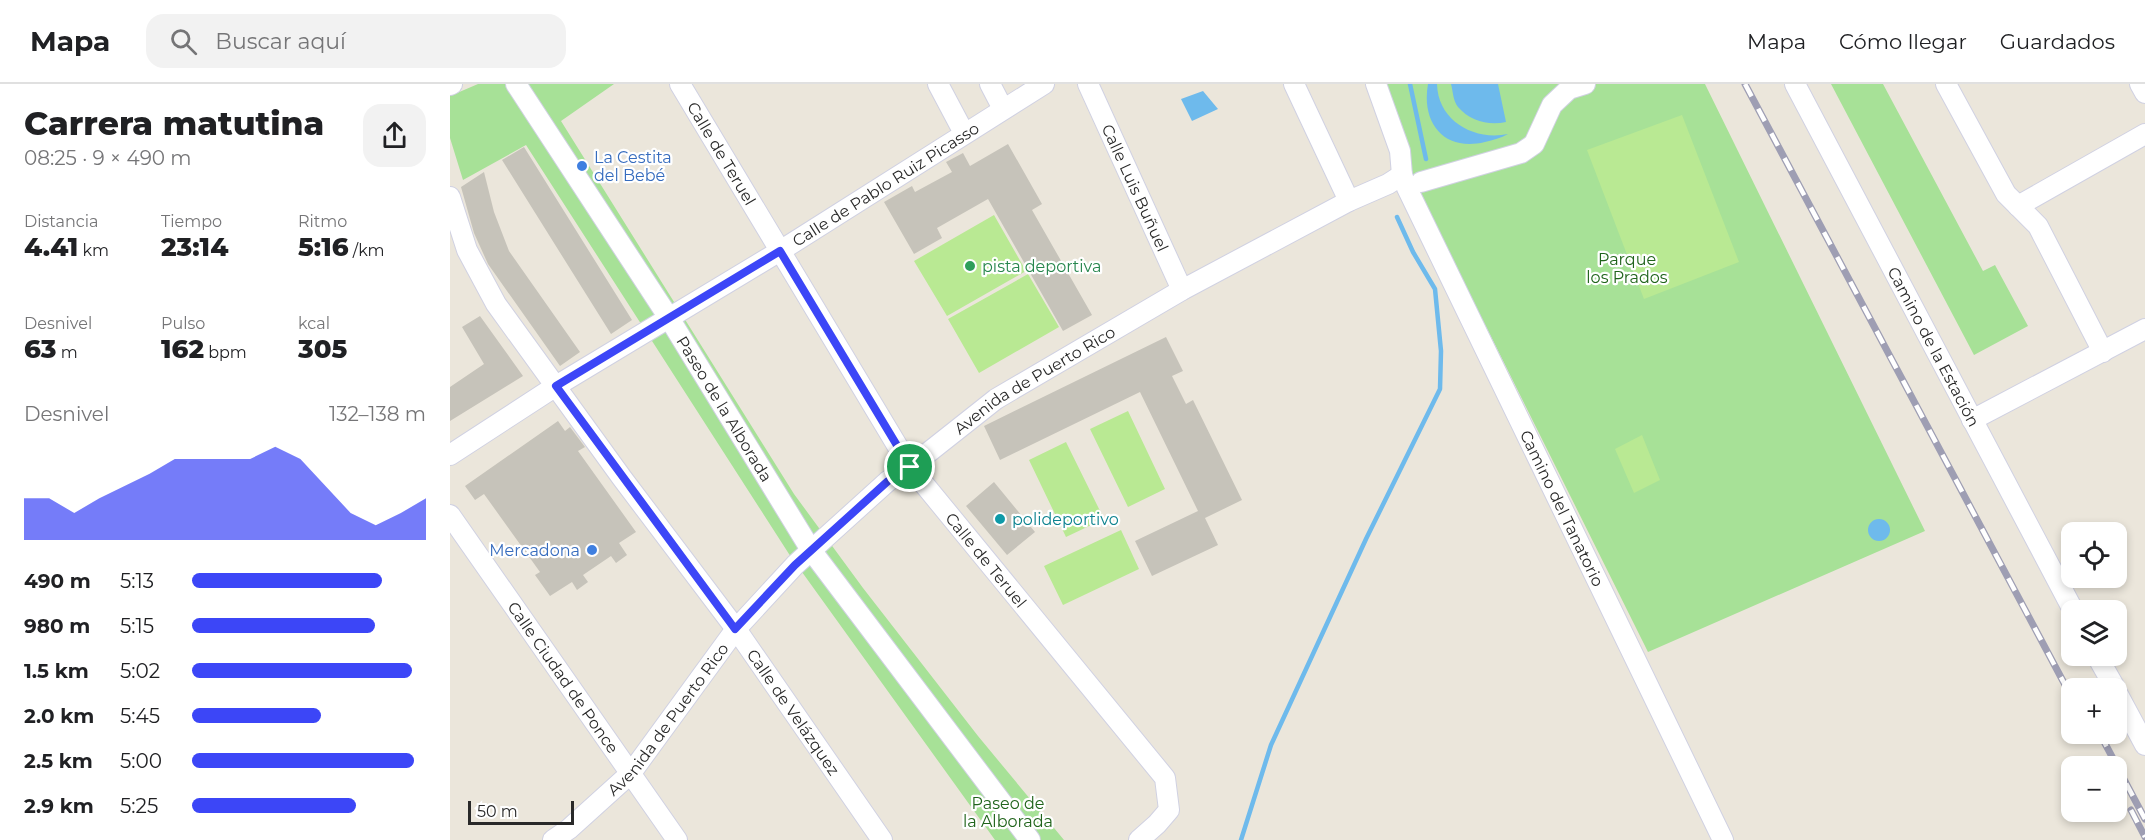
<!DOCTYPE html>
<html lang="es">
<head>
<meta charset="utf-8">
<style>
	body { margin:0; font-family:Montserrat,sans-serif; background:#f2f2f2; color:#202124; height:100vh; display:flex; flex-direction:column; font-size:22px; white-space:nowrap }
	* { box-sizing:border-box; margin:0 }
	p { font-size:20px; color:#757577 }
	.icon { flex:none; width:33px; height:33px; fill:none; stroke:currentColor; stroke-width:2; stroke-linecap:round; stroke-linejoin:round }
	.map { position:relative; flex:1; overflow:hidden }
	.drawer { display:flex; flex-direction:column; background:#fff; width:450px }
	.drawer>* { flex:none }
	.fabs { position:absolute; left:1611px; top:438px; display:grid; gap:12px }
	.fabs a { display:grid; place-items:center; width:66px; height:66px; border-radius:12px; background:#fff; box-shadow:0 3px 9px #0003; font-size:30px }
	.scale { position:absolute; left:18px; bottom:15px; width:106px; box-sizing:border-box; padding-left:6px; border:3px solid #292929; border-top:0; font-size:16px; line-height:21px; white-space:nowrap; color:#292929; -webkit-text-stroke:4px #fff; paint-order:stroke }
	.pin { position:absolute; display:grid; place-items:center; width:51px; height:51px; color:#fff; margin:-26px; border:3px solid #fff; border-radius:50%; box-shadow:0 2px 6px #0007 }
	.round { display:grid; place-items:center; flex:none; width:63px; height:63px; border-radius:18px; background:#f2f2f2 }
	.headline { display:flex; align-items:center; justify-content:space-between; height:102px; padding:0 24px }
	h1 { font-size:33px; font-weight:800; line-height:45px }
	.figures { display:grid; grid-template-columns:repeat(3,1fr); gap:9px; height:102px; padding:6px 24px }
	.figures div { display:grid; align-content:center }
	.figures b { font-size:26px; font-weight:800 }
	.figures small { font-size:16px; font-weight:400 }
	.figures p { font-size:16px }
	.chart { height:168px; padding:12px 24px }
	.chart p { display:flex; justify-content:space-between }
	.chart svg { width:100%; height:108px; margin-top:6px; fill:#3c46f7; opacity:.7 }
	ul { padding:0 24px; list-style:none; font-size:20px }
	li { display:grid; grid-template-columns:96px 72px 1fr; align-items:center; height:45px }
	li i { height:15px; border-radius:8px; background:#3c46f7 }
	header { display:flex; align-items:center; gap:36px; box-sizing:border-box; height:84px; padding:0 30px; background:#fff; border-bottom:2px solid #e0e0e0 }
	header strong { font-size:28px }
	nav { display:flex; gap:33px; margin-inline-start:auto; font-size:21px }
	.search { width:420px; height:54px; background:#f2f2f2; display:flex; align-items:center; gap:15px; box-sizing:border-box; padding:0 21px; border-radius:18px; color:#757577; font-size:22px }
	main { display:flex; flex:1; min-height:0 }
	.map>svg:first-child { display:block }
	.green { fill:#a7e197 }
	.pitch { fill:#b9e993 }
	.water { fill:#6ebaec }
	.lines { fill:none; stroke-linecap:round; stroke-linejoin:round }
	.stream { stroke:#6ebaec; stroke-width:4.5 }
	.building { fill:#c6c3ba }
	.minor-casing { stroke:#d0d1e2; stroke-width:22 }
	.minor { stroke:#fff; stroke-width:20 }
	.rail-casing { stroke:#9e9eb3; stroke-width:7 }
	.rail { stroke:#fff; stroke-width:4.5; stroke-dasharray:14; stroke-linecap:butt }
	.route-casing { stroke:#fff; stroke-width:12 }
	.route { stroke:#3c46f7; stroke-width:8 }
	.shop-dot { fill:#3f7fe0; stroke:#fff; stroke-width:2 }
	.leisure-dot { fill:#2e9e5b; stroke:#fff; stroke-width:2 }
	.culture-dot { fill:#0f9aa8; stroke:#fff; stroke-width:2 }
	.labels { text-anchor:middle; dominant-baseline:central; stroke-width:4.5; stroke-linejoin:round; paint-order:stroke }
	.street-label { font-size:16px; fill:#292929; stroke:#fff }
	.shop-label { font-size:16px; fill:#366cbe; stroke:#fff; text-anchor:start }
	.park-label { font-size:16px; fill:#20641b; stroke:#fff }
	.leisure-label { font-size:16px; fill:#27864d; stroke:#fff; text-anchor:start }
	.culture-label { font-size:16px; fill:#0d838f; stroke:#fff; text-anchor:start }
</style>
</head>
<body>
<header>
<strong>Mapa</strong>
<div class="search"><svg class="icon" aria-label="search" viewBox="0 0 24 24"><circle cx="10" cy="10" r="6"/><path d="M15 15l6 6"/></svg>Buscar aquí</div>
<nav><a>Mapa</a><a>Cómo llegar</a><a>Guardados</a></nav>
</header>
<main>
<section class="drawer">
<div class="headline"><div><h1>Carrera matutina</h1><p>08:25 · 9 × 490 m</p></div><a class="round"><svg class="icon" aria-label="share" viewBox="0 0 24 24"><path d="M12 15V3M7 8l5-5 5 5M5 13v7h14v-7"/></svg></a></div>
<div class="figures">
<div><p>Distancia</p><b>4.41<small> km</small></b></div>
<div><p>Tiempo</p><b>23:14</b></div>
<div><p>Ritmo</p><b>5:16<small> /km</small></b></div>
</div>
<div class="figures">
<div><p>Desnivel</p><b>63<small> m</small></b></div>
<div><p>Pulso</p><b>162<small> bpm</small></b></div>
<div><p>kcal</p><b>305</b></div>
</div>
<div class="chart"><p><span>Desnivel</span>132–138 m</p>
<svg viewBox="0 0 160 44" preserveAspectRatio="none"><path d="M0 44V27L10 27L20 33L30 27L40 22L50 17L60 11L70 11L80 11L90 11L100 6L110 11L120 22L130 33L140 38L150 33L160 27V44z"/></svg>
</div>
<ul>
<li><b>490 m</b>5:13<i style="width:81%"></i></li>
<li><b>980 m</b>5:15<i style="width:78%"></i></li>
<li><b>1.5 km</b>5:02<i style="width:94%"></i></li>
<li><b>2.0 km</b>5:45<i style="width:55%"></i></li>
<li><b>2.5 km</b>5:00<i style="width:95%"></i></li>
<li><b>2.9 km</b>5:25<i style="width:70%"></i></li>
</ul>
</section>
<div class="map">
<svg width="1695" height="756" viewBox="0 0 1695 756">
	<rect width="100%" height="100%" fill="#ebe6db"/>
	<!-- green -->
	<path class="green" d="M28 0H164L111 37 344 410 413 504 528 652 614 756H545L339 470 76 61 13 96 0 54V12Z
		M935 0H1255L1475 447 1198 568 963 96Z
		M1381 0H1433L1533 187 1545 181 1578 242 1524 271Z"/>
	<!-- pitch -->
	<path class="pitch" d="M1232 31 1289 178 1194 215 1137 66Z
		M544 131 576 187 497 232 464 177Z
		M578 190 609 243 529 289 498 235Z
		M678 327 715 405 678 423 640 345Z
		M1192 351 1210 396 1184 409 1165 365Z
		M616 358 654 435 616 453 579 376Z
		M671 446 689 485 613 521 594 482Z"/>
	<!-- water -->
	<path class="water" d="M978 0H987C988 37 1024 57 1058 50 1051 54 1043 56 1035 58 994 68 971 39 978 0Z
		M1001 0H1048L1056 38C1039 42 1020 37 1008 23 1003 17 1003 7 1001 0Z
		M753 7 768 25 742 37 731 15Z
		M1418 446a11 11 0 1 1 22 0a11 11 0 1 1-22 0Z"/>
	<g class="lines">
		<!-- stream -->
		<path class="stream" d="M960 0 976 75
			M791 756 821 661 916 455 990 305 991 267 985 205 963 168 947 133"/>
	</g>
	<!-- building -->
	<path class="building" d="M558 60 592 120 582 126 642 231 613 247 538 115 487 144 492 154 464 170 434 118 462 102 465 108 502 88 496 78 513 69 520 82Z
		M74 63 182 236 161 250 52 76Z
		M34 88 44 128 59 167 130 268 110 282 38 180 24 149 11 103Z
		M30 232 73 292 0 337V303L34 280 12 243Z
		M716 253 733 287 722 292 736 320 743 316 792 416 755 434 768 461 702 492 685 457 748 427 690 308 550 376 534 342Z
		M108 337 115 347 120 343 135 363 128 367 186 448 169 459 177 471 166 479 161 472 133 491 138 498 127 506 122 498 100 512 85 491 90 488 34 410 25 416 15 402Z
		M544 398 585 448 557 471 516 422Z"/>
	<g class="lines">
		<!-- minor casing -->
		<g class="minor-casing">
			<g id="minor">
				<path id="s1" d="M66 0 219 234 361 466 580 756"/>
				<path id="s2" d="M230 0 460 383 715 694 719 726 707 740 689 756"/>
				<path d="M488 0 514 49"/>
				<path d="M540 0 553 25"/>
				<path id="s3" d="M638 0 732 206"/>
				<path d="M844 0 899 117"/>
				<path id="s4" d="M926 0 950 67 952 91 957 104 1273 756"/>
				<path id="s5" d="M1345 0 1623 526"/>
				<path d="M1496 0 1556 110 1588 142 1653 268"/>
				<path d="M1690 0 1695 9"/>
				<path d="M0 1 2 0"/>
				<path d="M971 98 1071 69 1084 60 1102 21 1119 5 1135 0"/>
				<path id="s6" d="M0 113 17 166 46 220 172 394 286 545 432 756"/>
				<path d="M1568 122 1695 50"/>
				<path d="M1522 336 1695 245"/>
				<path id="s7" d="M0 371 106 302 330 167 594 0"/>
				<path id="s8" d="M0 431 227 756"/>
				<path d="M1647 572 1665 604"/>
				<path d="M1666 607 1695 661"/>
				<path id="s9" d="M103 756 119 745 181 689 286 545 345 481 438 397 460 383 546 315 732 206 899 117 938 100 952 91"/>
			</g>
		</g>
		<!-- minor -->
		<use href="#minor" class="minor"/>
		<!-- rail casing -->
		<g class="rail-casing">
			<path id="rail" d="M1295 0 1622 614
				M1650 650 1695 735
				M1681 726 1695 753"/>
		</g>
		<!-- rail -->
		<use href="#rail" class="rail"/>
	</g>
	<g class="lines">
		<!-- route casing -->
		<g class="route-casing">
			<path id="route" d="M330 167 460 383 438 397 345 481 285 545 106 302Z"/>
		</g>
		<!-- route -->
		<use href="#route" class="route"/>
	</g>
	<!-- markers -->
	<g class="shop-dot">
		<circle cx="132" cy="82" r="6"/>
		<circle cx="142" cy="466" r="6"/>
	</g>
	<circle class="leisure-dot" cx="520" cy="182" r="6"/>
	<circle class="culture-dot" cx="550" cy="435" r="6"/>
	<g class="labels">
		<!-- street labels -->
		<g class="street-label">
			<text stroke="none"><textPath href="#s2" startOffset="81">Calle de Teruel</textPath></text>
			<text stroke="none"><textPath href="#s7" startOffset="513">Calle de Pablo Ruiz Picasso</textPath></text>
			<text stroke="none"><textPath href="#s3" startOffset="114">Calle Luis Buñuel</textPath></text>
			<text stroke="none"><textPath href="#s5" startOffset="297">Camino de la Estación</textPath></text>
			<text stroke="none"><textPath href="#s9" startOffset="672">Avenida de Puerto Rico</textPath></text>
			<text stroke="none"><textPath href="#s1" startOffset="386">Paseo de la Alborada</textPath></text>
			<text stroke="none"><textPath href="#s4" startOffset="465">Camino del Tanatorio</textPath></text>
			<text stroke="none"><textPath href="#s2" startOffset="567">Calle de Teruel</textPath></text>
			<text stroke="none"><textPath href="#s8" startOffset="198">Calle Ciudad de Ponce</textPath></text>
			<text stroke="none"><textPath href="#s6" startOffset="622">Calle de Velázquez</textPath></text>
			<text stroke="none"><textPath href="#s9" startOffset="168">Avenida de Puerto Rico</textPath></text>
		</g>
		<!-- shop labels -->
		<g class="shop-label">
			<text x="144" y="73">La Cestita<tspan x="144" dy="18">del Bebé</tspan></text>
			<text x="130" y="466" text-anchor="end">Mercadona</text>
		</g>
		<!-- park labels -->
		<g class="park-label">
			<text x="1177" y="175">Parque<tspan x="1177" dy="18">los Prados</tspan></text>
			<text x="558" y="719">Paseo de<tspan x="558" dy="18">la Alborada</tspan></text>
		</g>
		<!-- leisure labels -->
		<g class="leisure-label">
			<text x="532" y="182">pista deportiva</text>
		</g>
		<!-- culture labels -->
		<g class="culture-label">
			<text x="562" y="435">polideportivo</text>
		</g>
	</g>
</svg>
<div class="fabs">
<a><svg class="icon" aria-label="locate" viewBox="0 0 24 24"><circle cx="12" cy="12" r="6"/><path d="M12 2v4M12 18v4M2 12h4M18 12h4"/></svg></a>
<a><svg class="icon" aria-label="layers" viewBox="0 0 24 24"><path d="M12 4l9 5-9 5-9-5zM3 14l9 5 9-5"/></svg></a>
<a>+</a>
<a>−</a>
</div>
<div class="scale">50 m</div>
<div class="pin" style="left:460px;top:383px;background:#1e9e55"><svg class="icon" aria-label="arrive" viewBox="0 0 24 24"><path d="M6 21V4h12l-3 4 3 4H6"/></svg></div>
</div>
</main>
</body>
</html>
